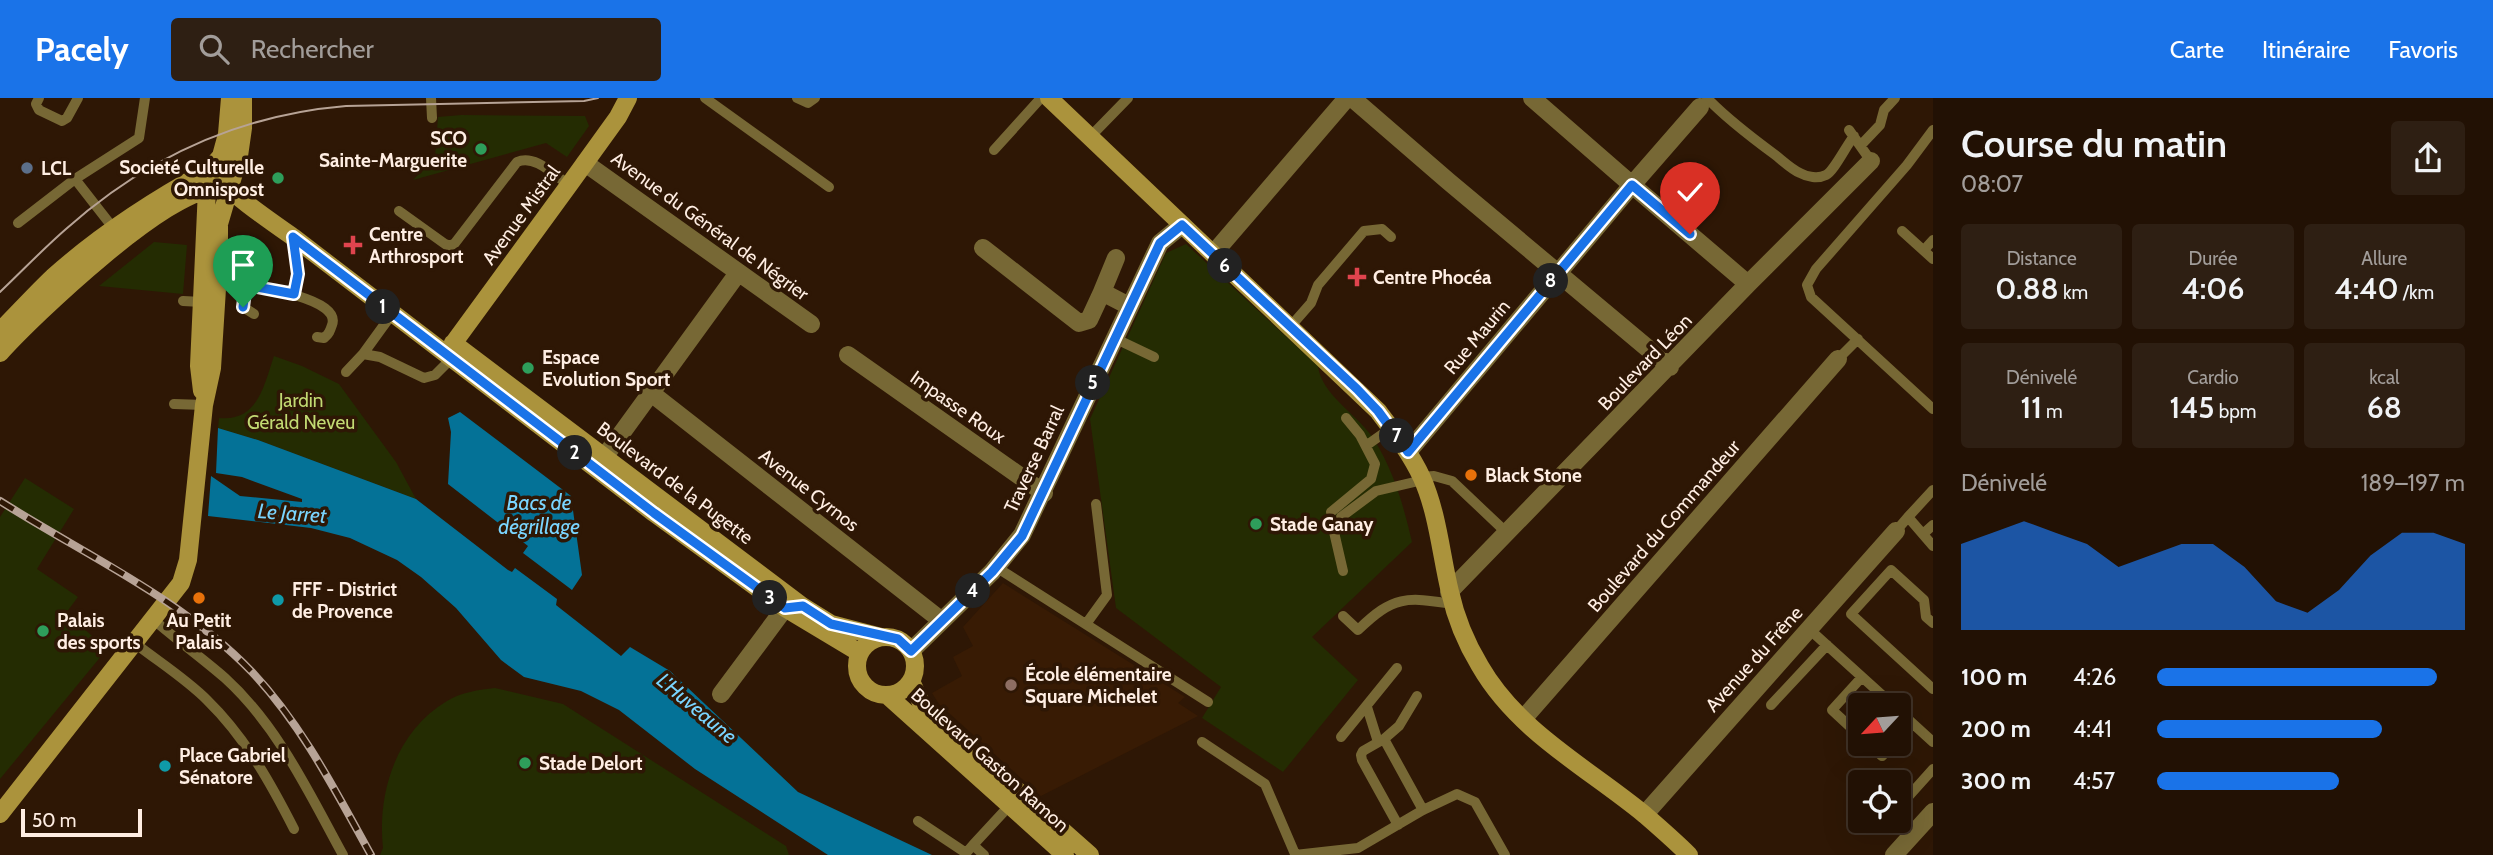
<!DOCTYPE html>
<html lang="fr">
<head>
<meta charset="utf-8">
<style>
	body { margin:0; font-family:Cabin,sans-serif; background:#2e1f13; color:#f1f3f6; height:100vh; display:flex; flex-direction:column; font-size:26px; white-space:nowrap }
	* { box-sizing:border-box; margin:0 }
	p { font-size:23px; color:#a29d9a }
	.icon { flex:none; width:38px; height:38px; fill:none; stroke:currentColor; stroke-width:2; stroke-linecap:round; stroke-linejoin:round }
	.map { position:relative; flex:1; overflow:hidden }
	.panel { display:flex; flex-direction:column; background:#221104; width:560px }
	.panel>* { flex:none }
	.needle { width:46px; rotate:244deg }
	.fabs { position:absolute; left:1848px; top:595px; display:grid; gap:14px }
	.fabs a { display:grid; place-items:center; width:63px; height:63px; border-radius:7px; background:#221104; box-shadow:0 7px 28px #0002,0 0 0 2px #3f3126; font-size:35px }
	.scale { position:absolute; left:21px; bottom:18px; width:121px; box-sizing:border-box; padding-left:7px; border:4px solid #ffeee3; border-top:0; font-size:19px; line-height:24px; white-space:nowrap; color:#ffeee3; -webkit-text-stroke:5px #2e1705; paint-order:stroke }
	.pin { position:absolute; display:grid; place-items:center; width:60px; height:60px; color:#fff; margin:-72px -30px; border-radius:50% 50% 50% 0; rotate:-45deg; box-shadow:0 0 7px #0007 }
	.pin .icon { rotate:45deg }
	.km { position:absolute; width:35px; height:35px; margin:-18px; border-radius:50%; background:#222; color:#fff; font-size:19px; line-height:35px; text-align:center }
	.round { display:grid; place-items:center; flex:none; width:74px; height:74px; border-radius:7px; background:#2e1f13 }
	.headline { display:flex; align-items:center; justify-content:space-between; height:119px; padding:0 28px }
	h1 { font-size:38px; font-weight:600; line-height:52px }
	.figures { display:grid; grid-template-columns:repeat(3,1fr); gap:10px; height:119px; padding:7px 28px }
	.figures div { display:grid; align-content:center; border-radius:7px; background:#2e1f13; text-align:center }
	.figures b { font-size:30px; font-weight:600 }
	.figures small { font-size:19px; font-weight:400 }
	.figures p { font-size:19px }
	.chart { height:196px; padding:14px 28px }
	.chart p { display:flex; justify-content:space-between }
	.chart svg { width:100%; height:126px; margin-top:7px; fill:#1a73e8; opacity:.7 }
	ul { padding:0 28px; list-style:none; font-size:23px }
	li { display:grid; grid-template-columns:112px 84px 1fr; align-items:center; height:52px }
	li i { height:18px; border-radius:9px; background:#1a73e8 }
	header { display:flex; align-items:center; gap:42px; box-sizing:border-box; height:98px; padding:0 35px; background:#1a73e8; color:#fff }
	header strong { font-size:33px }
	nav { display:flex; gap:38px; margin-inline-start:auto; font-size:24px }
	.search { width:490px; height:63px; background:#2e1f13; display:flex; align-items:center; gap:18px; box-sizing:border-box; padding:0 24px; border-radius:7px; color:#a29d9a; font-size:26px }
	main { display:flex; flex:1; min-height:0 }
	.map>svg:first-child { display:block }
	.built { fill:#381b04 }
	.green { fill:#242c02 }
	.water { fill:#047297 }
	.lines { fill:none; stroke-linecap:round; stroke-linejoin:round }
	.lane { stroke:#776835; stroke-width:10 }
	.street { stroke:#776835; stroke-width:18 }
	.secondary { stroke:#ab933c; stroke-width:18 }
	.tram { stroke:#b7a396; stroke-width:2 }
	.rail-casing { stroke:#b7a396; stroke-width:8 }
	.rail { stroke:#2e1705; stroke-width:5; stroke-dasharray:16; stroke-linecap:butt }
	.route-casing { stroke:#fff; stroke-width:14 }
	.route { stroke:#1a73e8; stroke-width:9 }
	.leisure-dot { fill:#2e9e5b; stroke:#2e1705; stroke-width:2.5 }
	.service-dot { fill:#5c6f8a; stroke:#2e1705; stroke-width:2.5 }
	.health-dot { fill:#e0444e; stroke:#2e1705; stroke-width:2.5 }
	.food-dot { fill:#e8710a; stroke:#2e1705; stroke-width:2.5 }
	.culture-dot { fill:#0f9aa8; stroke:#2e1705; stroke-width:2.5 }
	.education-dot { fill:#8d6e63; stroke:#2e1705; stroke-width:2.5 }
	.labels { text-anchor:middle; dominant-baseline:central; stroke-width:7; stroke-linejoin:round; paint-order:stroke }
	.poi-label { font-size:19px; font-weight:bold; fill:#ffeee3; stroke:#2e1705; text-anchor:start }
	.street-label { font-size:19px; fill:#ffeee3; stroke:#2e1705 }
	.park-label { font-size:19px; fill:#c2da73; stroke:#2e1705 }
	.water-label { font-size:21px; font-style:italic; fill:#7ad5ff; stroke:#2e1705 }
</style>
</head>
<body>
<header>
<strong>Pacely</strong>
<div class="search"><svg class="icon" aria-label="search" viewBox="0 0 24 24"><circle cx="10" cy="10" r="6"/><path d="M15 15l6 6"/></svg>Rechercher</div>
<nav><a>Carte</a><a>Itinéraire</a><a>Favoris</a></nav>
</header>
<main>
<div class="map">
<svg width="1933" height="757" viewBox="0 0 1933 757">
	<rect width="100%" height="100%" fill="#2e1705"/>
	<!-- built -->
	<path class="built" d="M1003 485 1185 599 1178 605 1198 618 1041 698 939 606 932 595 962 578 953 559 973 548 963 529Z"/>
	<!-- green -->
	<path class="green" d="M461 17 585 18 589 28 567 59 546 45 413 82 435 59 438 19Z
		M154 144 187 147 183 196 99 188Z
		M1186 146 1318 268C1321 297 1360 318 1375 343 1394 374 1404 409 1412 444L1312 539 1358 582 1283 674 1202 620 1221 589 1116 510 1090 321 1166 155Z
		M274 258 302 268 339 286 396 364 416 401 258 342 218 330 219 320C258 324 264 287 274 258Z
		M25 380 74 411 37 471 78 499 66 515 107 551 0 681V419Z
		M495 590 563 606 786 748 789 757H380L383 750C377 695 396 633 447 603 461 594 479 592 495 590Z"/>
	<!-- water -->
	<path class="water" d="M460 314 571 398 582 477 572 492 523 455 528 448 448 386 451 334 448 320Z
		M218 330 258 342 416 401 508 472 512 474 515 470 557 501 556 507 561 511 621 558 630 549 670 573 798 694 932 757H828L695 671 619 612 581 593 524 579 501 562 456 510 421 479 397 462 350 440 311 430 208 418 211 378 240 398 302 404V401L242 379 216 375Z"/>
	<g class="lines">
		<!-- lane -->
		<path class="lane" d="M39 0 36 6 39 12 62 23 67 20 78 0
			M431 0 432 20
			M705 0 829 89
			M797 0 808 5 815 0
			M1707 0C1727 21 1751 39 1774 56 1782 62 1791 71 1800 75 1807 79 1818 81 1826 77 1834 73 1846 48 1854 38
			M1849 32 1871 63
			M1933 32 1907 67 1816 171 1807 187 1811 199 1933 311
			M1090 39 1128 0
			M1861 47 1880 27 1884 12 1895 0
			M994 52 1041 0
			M75 81 139 40 145 0
			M399 113 445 146 450 148 455 145 517 64C535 56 554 77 569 87
			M18 125 75 81 114 131
			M1902 133 1933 161
			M293 141 298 176 294 196
			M1924 152 1933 142
			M217 182C237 186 343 197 332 227 330 233 329 236 324 240L317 239
			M246 187 243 209 254 216
			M183 203 202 204
			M1290 229 1311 205 1318 187 1364 133 1382 131 1391 139
			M1114 240 1154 259
			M363 256 392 216
			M1838 261 1858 241
			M346 274 363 256 380 259 424 280 435 277 451 261
			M174 306 204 307
			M1367 347 1391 330
			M1421 379 1434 378 1452 383 1508 436
			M1331 414 1371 381 1375 366 1360 337 1346 320
			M1908 419 1933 392
			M1896 433 1908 419 1933 448
			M1923 436 1933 427
			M996 469 1208 604
			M1343 473 1334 434 1341 419 1376 393 1423 382
			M1343 518 1358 532C1394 497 1406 499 1453 506
			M154 522C177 542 202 560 225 580 278 628 309 695 343 757
			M1933 525 1926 519 1924 502 1891 472 1851 516 1933 591
			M1086 526 1107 497 1096 406
			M1809 531 1893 607
			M136 546C159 564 186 581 207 602 245 639 270 684 294 731
			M1771 607 1827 547
			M1367 609 1378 644
			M1899 613 1933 644
			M1860 638 1832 612 1862 579
			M1341 639 1397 570
			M1899 640 1912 625
			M1384 641 1399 628 1417 598
			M1202 644 1265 686 1295 756
			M1869 646 1882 658 1893 646
			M1899 709 1933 671
			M918 723 966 755 973 747
			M1398 727 1362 662 1361 657 1363 653 1384 641 1423 712
			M984 757 973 747 1010 707
			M1295 757 1358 750 1423 712 1457 696 1475 704 1505 757"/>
		<!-- street -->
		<path class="street" d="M1352 0 1448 83 1670 269
			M1532 0 1632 87 1700 9
			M585 65 811 226
			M983 150 1079 225 1089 222 1102 194 1129 208
			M1213 156 1347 0
			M1102 194 1116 160
			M848 257 1044 395
			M651 295 942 523
			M1408 354 1632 87 1748 186
			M605 358 738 175
			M1449 494 1748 186 1871 63
			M911 553 992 474 1022 437 1160 145 1182 127
			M721 596 785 510 800 509
			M1523 621 1838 261
			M1645 716 1896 433
			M1894 757 1933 714"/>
		<!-- secondary -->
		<path class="secondary" d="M1049 0 1378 313C1394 334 1411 356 1422 380 1438 416 1441 457 1450 494 1456 521 1466 545 1480 568 1518 634 1588 670 1645 717 1660 730 1675 743 1689 757
			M209 72C234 98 263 118 293 139L654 415 785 510 860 555
			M0 233C18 215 35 196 53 179 100 137 154 102 209 72
			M453 245 802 508 831 526 881 539
			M447 254 569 87 618 19 628 0
			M0 255C32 219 170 88 215 92
			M202 293 199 268 207 91 209 72 221 58 227 36 230 0
			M857 568a29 29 0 1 1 58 0a29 29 0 1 1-58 0Z
			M911 583 923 609 1090 757
			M887 597 1065 757
			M0 716 181 485 188 462 204 307 212 270 219 159V126L239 58 243 30V0"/>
		<!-- tram -->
		<path class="tram" d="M0 194C22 173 43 151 66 131 147 59 238 17 346 8L584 3 598 0"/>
		<!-- rail casing -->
		<g class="rail-casing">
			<path id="rail" d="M0 403C85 457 181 500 252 574 302 627 336 694 371 757"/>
		</g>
		<!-- rail -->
		<use href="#rail" class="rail"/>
	</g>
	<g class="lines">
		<!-- route casing -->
		<g class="route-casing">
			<path id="route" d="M243 209 246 187 294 196 298 176 293 139 654 415 785 510 803 508 831 526 898 541 911 553 992 474 1022 438 1160 145 1182 127 1357 291 1378 313 1408 354 1632 87 1690 136"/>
		</g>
		<!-- route -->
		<use href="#route" class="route"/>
	</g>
	<!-- markers -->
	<g class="leisure-dot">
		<circle cx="481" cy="51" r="7"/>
		<circle cx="278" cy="80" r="7"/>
		<circle cx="528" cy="270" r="7"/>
		<circle cx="1256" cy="426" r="7"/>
		<circle cx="43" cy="533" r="7"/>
		<circle cx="525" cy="665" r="7"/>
	</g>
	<circle class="service-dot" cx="27" cy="70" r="7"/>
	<g class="health-dot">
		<path d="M349.5 136.5h7v7h7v7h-7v7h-7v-7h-7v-7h7z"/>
		<path d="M1353.5 168.5h7v7h7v7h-7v7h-7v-7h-7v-7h7z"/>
	</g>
	<g class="food-dot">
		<circle cx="1471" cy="377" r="7"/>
		<circle cx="199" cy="500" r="7"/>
	</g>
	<g class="culture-dot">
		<circle cx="278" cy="502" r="7"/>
		<circle cx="165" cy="668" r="7"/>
	</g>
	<circle class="education-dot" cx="1011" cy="587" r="7"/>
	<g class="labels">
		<!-- poi labels -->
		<g class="poi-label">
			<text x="467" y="40" text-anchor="end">SCO<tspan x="467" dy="22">Sainte-Marguerite</tspan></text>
			<text x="264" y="69" text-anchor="end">Societé Culturelle<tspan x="264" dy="22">Omnispost</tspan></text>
			<text x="41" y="70">LCL</text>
			<text x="369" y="136">Centre<tspan x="369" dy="22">Arthrosport</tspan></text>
			<text x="1373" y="179">Centre Phocéa</text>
			<text x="542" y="259">Espace<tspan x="542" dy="22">Evolution Sport</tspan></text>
			<text x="1485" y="377">Black Stone</text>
			<text x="1270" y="426">Stade Ganay</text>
			<text x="292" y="491">FFF - District<tspan x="292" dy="22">de Provence</tspan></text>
			<text x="57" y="522">Palais<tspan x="57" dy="22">des sports</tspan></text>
			<text x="199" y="522" text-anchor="middle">Au Petit<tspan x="199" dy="22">Palais</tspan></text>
			<text x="1025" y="576">École élémentaire<tspan x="1025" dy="22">Square Michelet</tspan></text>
			<text x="179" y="657">Place Gabriel<tspan x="179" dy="22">Sénatore</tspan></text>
			<text x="539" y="665">Stade Delort</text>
		</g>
		<!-- street labels -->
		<g class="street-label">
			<text transform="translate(521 117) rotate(-54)">Avenue Mistral</text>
			<text transform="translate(710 128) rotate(36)">Avenue du Général de Négrier</text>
			<text transform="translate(1477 239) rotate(-50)">Rue Maurin</text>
			<text transform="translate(1645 264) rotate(-46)">Boulevard Léon</text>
			<text transform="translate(958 309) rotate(35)">Impasse Roux</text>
			<text transform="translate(1034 361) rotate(-65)">Traverse Barral</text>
			<text transform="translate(675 385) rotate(37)">Boulevard de la Pugette</text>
			<text transform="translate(809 392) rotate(38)">Avenue Cyrnos</text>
			<text transform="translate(1664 428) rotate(-49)">Boulevard du Commandeur</text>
			<text transform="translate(1754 561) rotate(-48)">Avenue du Frêne</text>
			<text transform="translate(990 662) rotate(42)">Boulevard Gaston Ramon</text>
		</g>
		<!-- park labels -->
		<g class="park-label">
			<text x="301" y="302">Jardin<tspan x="301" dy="22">Gérald Neveu</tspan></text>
		</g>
		<!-- water labels -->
		<g class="water-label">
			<text x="539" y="404">Bacs de<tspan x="539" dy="24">dégrillage</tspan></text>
			<text transform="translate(292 415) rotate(4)">Le Jarret</text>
			<text transform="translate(697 610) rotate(40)">L'Huveaune</text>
		</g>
	</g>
</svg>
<div class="fabs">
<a><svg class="needle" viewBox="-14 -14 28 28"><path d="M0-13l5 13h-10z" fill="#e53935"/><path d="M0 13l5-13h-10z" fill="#a29d9a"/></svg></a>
<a><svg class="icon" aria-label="locate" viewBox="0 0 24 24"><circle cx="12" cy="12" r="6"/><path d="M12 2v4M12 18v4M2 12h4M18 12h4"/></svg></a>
</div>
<div class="scale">50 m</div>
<div class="pin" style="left:243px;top:209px;background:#1e9e55"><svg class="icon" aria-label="arrive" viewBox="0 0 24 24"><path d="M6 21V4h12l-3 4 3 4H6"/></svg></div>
<div class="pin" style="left:1690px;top:136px;background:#d93025"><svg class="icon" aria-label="check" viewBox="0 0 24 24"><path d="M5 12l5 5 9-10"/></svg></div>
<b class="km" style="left:383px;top:209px">1</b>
<b class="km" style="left:575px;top:355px">2</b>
<b class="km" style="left:770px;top:500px">3</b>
<b class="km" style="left:973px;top:493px">4</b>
<b class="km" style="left:1093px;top:285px">5</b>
<b class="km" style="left:1225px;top:168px">6</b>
<b class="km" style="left:1397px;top:338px">7</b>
<b class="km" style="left:1551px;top:183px">8</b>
</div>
<section class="panel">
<div class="headline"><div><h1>Course du matin</h1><p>08:07</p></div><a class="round"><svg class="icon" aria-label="share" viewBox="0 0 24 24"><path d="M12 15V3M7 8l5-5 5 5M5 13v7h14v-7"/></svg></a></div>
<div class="figures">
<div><p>Distance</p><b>0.88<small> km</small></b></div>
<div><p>Durée</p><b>4:06</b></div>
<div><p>Allure</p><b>4:40<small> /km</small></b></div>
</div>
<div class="figures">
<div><p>Dénivelé</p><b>11<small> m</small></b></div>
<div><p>Cardio</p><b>145<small> bpm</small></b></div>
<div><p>kcal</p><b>68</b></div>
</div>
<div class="chart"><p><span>Dénivelé</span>189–197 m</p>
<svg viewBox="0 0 160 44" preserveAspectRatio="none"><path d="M0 44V14L10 10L20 6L30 10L40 14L50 22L60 18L70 14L80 14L90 22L100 34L110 38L120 30L130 18L140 10L150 10L160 14V44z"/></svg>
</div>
<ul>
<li><b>100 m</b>4:26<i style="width:91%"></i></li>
<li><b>200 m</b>4:41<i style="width:73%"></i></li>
<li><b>300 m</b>4:57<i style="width:59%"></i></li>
</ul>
</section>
</main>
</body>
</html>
